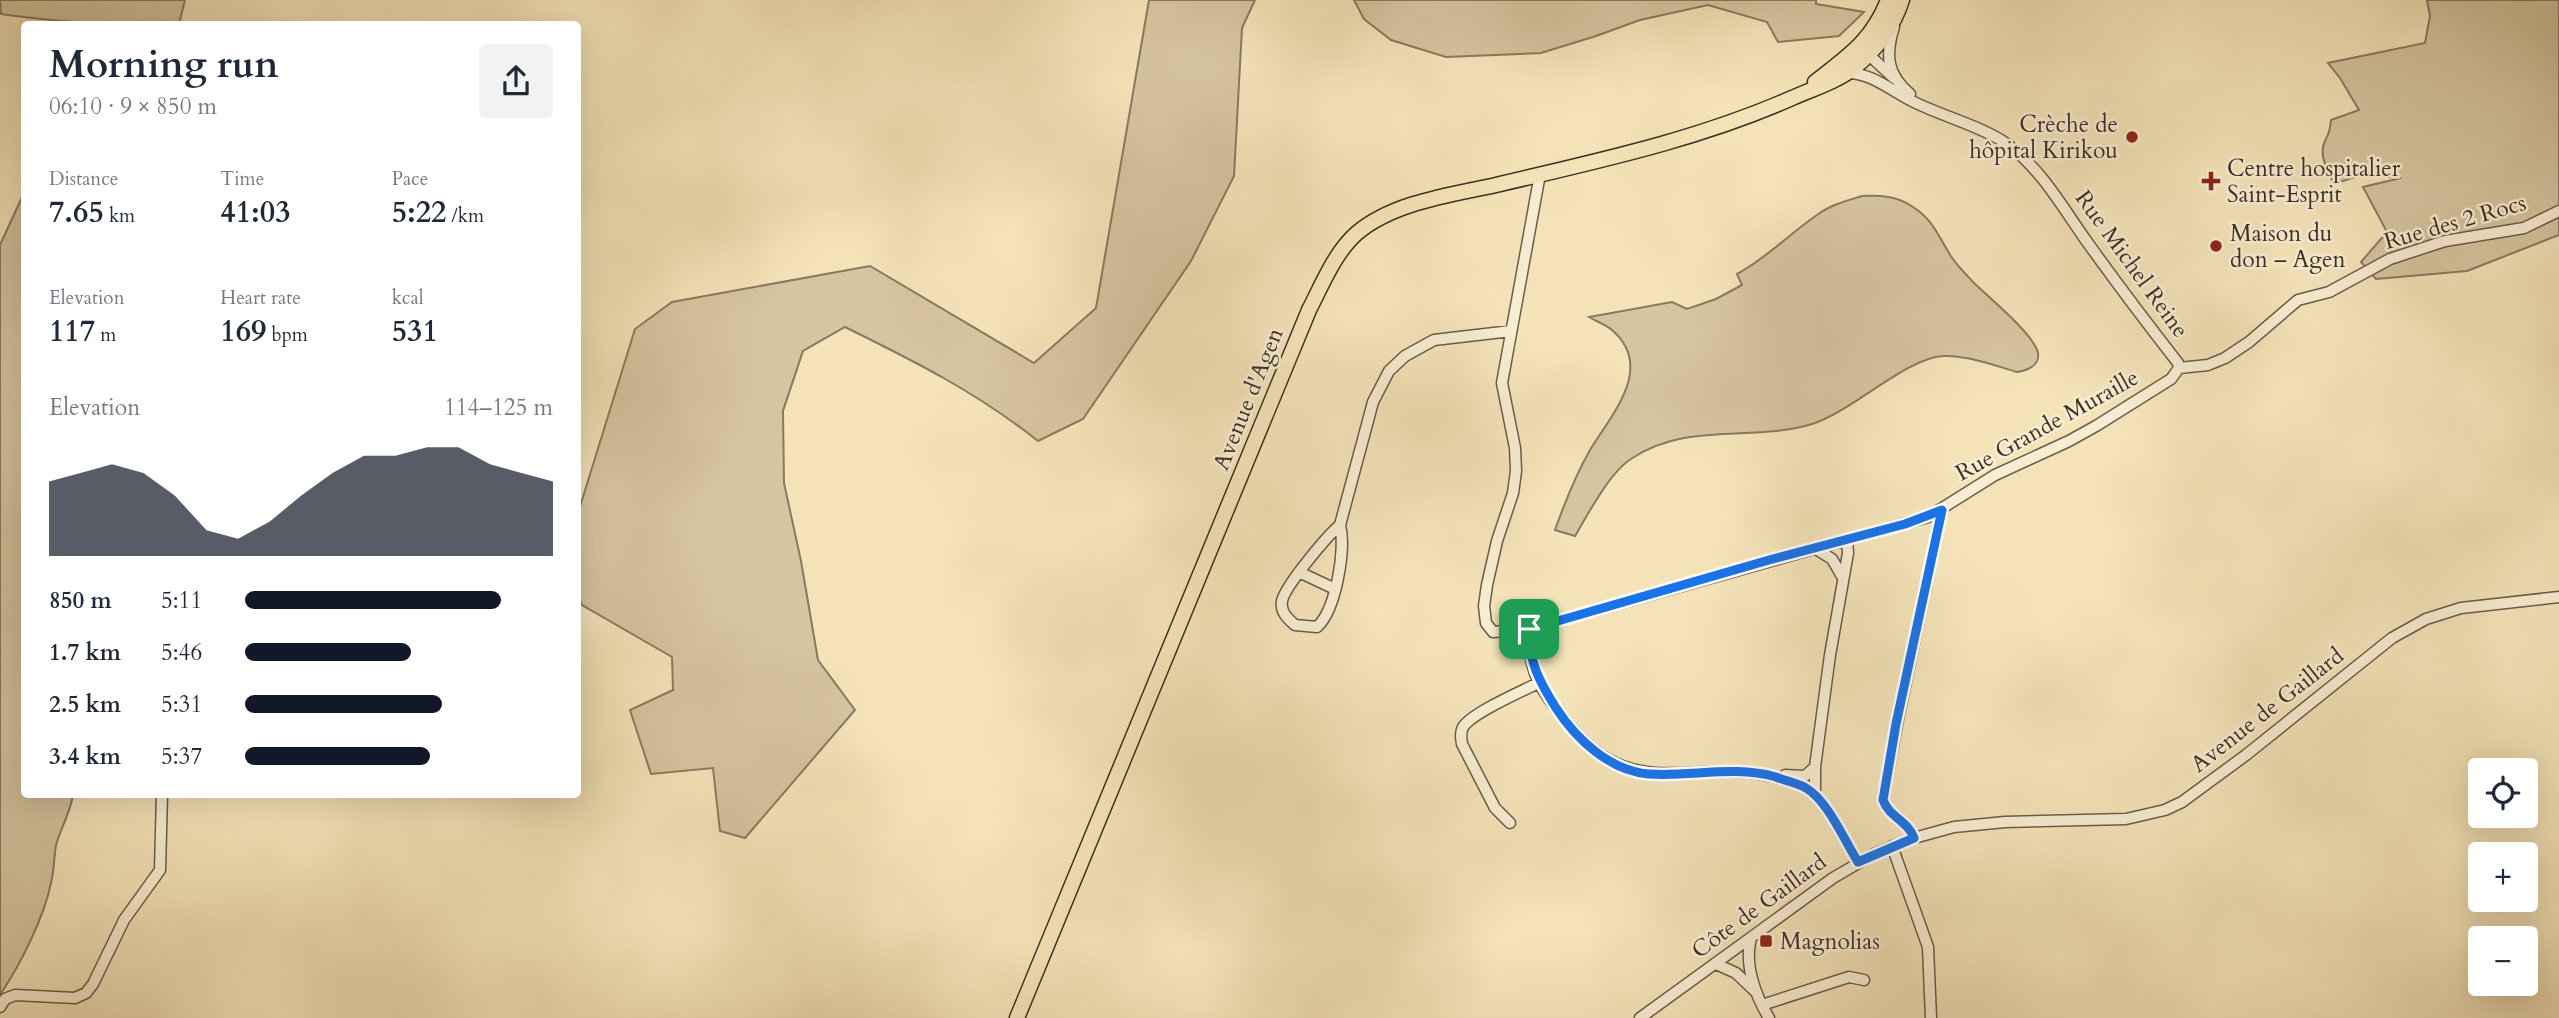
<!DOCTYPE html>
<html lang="en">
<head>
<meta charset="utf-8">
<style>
	body { margin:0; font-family:Cardo,serif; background:#f2f2f3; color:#1f2937; height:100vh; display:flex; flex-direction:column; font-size:26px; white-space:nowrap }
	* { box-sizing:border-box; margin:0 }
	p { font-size:23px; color:#747a83 }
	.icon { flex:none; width:38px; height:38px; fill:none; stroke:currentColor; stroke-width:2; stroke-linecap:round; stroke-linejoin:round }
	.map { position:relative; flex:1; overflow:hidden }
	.sheet { position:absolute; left:21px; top:21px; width:560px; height:777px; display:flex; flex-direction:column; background:#fff; border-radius:7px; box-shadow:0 7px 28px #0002 }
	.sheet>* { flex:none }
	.controls { position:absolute; left:2468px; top:758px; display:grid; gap:14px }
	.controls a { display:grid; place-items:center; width:70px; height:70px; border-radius:7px; background:#fff; box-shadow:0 7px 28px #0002; font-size:35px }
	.pin { position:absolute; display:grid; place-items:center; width:60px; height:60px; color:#fff; margin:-30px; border-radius:14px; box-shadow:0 4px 10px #0006 }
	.round { display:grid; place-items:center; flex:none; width:74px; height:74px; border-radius:7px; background:#f2f2f3 }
	.headline { display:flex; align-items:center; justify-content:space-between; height:119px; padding:0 28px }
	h1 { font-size:38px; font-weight:700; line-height:52px }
	.figures { display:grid; grid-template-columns:repeat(3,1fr); gap:10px; height:119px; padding:7px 28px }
	.figures div { display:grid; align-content:center }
	.figures b { font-size:30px; font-weight:700 }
	.figures small { font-size:19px; font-weight:400 }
	.figures p { font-size:19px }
	.chart { height:196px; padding:14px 28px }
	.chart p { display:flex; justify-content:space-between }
	.chart svg { width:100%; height:126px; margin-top:7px; fill:#111827; opacity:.7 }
	ul { padding:0 28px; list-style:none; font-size:23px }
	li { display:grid; grid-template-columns:112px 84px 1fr; align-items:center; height:52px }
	li i { height:18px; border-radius:9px; background:#111827 }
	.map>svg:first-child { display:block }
	.green { fill:#d5c5a0; stroke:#887a62; stroke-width:2 }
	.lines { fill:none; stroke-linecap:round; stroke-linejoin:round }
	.minor-casing { stroke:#695d49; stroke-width:13 }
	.major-casing { stroke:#3b3024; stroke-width:17 }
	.minor { stroke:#f8edd2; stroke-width:10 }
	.major { stroke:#f4e3b9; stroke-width:14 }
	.route-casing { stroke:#fff; stroke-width:14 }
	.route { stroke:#1a73e8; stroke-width:9 }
	.poi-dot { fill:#8f2418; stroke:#f8edd2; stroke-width:2.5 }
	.labels { text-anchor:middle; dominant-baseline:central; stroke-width:5; stroke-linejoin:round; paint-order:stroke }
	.poi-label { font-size:23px; fill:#3b3024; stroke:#f8edd2; text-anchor:start }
	.street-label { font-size:23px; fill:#3b3024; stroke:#f8edd2 }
</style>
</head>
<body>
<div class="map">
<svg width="2559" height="1018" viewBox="0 0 2559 1018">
	<rect width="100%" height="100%" fill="#f4e3b9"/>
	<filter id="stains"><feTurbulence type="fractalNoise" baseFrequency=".00286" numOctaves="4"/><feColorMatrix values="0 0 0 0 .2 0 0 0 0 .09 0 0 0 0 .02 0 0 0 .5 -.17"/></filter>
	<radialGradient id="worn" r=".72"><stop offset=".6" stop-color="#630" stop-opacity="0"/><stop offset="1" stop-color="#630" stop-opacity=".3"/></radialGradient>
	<!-- green -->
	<path class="green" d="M0 0H185L179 24C119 25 61 23 1 14Z
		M1149 0H1255L1242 28 1234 176 1191 261 1083 419 1038 441C976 392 916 362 845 327L803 351 783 411 784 483 801 561 818 660 855 710 745 838 720 831 713 768 651 774 630 710 673 690 672 657 582 605 578 596V513L635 329 672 302 870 266 1034 363 1096 308Z
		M1354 0H1816V4L1864 12 1839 36 1778 42 1767 22 1708 5 1640 20 1596 36 1541 53 1446 57 1391 40 1364 19Z
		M2427 0H2559V235L2467 271 2376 279 2361 262 2387 232 2363 187 2401 178 2361 175 2334 184C2328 171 2318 155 2325 141 2329 133 2330 130 2331 120L2359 110 2340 78 2328 63 2425 43 2430 16Z
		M24 193V794L73 795C70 813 61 828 56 845 54 858 54 870 51 883 44 918 20 965 0 995V245Z
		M1862 196C1881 195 1897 196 1913 207 1932 219 1938 235 1949 253 1955 264 1965 273 1973 282 1988 297 2034 334 2038 353 2040 366 2028 370 2017 372 1996 366 1966 355 1944 356 1907 357 1853 411 1812 424 1753 442 1687 421 1631 459 1610 472 1588 514 1575 536L1555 530C1565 502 1575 476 1590 450 1610 416 1656 368 1612 330 1605 324 1597 322 1589 317L1672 302 1687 309 1716 299 1742 285 1737 274C1767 258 1789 234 1817 215 1830 205 1846 201 1862 196Z"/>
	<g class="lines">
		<!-- minor casing -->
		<g class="minor-casing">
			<path id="minor" d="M1894 27C1885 55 1887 75 1910 94
				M1864 54 1870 56 1894 78
				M1846 73C1871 72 1893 92 1914 102 1942 116 1983 127 2007 144 2041 169 2061 205 2085 239 2115 281 2146 322 2178 363L2179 368
				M1540 174 1502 383 1515 448 1516 471 1513 493 1497 541 1487 585 1484 606 1486 623 1493 632 1529 629 1928 517 1995 475 2069 441 2096 426 2171 379 2179 368
				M2179 368 2208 365 2225 358 2249 342 2298 300 2329 292 2390 259 2445 241 2524 228 2559 211
				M1340 525C1346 549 1336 610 1317 627L1295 625C1288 619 1280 612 1282 601 1285 586 1327 536 1340 525L1373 402 1389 371 1405 356 1434 340 1511 331
				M1816 549 1832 559 1843 578
				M1299 572 1335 589
				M1529 629C1530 641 1529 655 1533 667 1538 687 1556 709 1569 725 1636 807 1698 754 1781 779 1790 782 1798 784 1806 788 1828 801 1844 841 1858 862
				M1785 775 1805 776 1815 767
				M1815 795V767L1830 655 1848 553 1847 540
				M1510 823 1495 808 1462 744C1461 738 1460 733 1463 727 1473 712 1523 691 1540 682
				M1914 838C1908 821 1889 817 1883 800L1897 724 1942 510
				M1892 846 1928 947 1931 1018
				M1751 938C1744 964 1755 995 1769 1018
				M1716 964 1736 973 1756 992
				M1762 1005 1849 977 1864 980
				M0 1007 5 999 15 995 75 998 86 993 93 984 124 920 160 870 162 794
				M1640 1018 1833 878 1874 854 1914 838 1954 827 2005 822 2126 819 2165 810 2182 802 2246 755 2392 638 2426 619 2461 608 2559 597"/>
		</g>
		<!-- major casing -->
		<g class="major-casing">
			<path id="major" d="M1815 82C1848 56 1872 41 1888 0
				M1017 1018 1309 310C1322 285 1335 252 1357 233 1394 202 1451 195 1496 185 1597 161 1697 140 1792 98 1812 89 1836 82 1854 68 1877 49 1893 28 1902 0"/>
		</g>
		<!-- minor -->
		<use href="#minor" class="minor"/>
		<!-- major -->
		<use href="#major" class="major"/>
	</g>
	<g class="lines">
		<!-- route casing -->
		<g class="route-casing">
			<path id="route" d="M1942 510 1896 724 1883 800C1889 817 1908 821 1914 838L1858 862C1844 840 1828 801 1806 788 1797 783 1786 781 1776 777 1733 765 1692 777 1649 774 1610 771 1576 739 1556 708 1539 681 1528 661 1530 629L1769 560 1905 524Z"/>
		</g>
		<!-- route -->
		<use href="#route" class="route"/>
	</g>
	<!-- markers -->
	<g class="poi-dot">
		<circle cx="2132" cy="137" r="7"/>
		<path d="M2207.5 170.5h7v7h7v7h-7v7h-7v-7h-7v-7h7z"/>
		<circle cx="2216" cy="246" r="7"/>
		<rect x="1759" y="934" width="14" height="14" rx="3.5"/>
	</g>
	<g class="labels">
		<!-- poi labels -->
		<g class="poi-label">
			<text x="2118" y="124" text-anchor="end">Crèche de<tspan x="2118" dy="26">hôpital Kirikou</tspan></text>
			<text x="2227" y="168">Centre hospitalier<tspan x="2227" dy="26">Saint-Esprit</tspan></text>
			<text x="2230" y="233">Maison du<tspan x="2230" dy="26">don – Agen</tspan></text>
			<text x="1780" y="941">Magnolias</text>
		</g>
		<!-- street labels -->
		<g class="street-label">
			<text transform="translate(2455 222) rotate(-16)">Rue des 2 Rocs</text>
			<text transform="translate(2132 264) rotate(54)">Rue Michel Reine</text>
			<text transform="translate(1248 399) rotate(-68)">Avenue d'Agen</text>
			<text transform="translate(2047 425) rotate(-29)">Rue Grande Muraille</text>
			<text transform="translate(2267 710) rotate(-38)">Avenue de Gaillard</text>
			<text transform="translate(1759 906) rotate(-36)">Côte de Gaillard</text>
		</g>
	</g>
	<rect width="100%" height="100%" filter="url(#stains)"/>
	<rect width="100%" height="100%" fill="url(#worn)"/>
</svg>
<div class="controls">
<a><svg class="icon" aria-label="locate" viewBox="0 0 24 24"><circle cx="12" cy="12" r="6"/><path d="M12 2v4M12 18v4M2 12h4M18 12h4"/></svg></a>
<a>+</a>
<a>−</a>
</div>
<div class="pin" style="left:1529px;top:629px;background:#1e9e55"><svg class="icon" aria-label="arrive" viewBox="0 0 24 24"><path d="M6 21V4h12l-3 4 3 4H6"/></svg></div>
<section class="sheet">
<div class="headline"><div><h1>Morning run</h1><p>06:10 · 9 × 850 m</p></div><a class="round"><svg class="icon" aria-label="share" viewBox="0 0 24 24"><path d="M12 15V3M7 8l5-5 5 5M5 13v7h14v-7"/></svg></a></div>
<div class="figures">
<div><p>Distance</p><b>7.65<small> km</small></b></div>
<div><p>Time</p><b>41:03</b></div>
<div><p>Pace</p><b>5:22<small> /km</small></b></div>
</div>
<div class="figures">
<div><p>Elevation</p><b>117<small> m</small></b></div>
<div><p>Heart rate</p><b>169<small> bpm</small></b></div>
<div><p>kcal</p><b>531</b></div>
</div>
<div class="chart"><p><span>Elevation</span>114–125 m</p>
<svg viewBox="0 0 160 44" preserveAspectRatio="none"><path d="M0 44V18L10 15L20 12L30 15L40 23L50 35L60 38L70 32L80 23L90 15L100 9L110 9L120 6L130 6L140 12L150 15L160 18V44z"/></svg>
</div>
<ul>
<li><b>850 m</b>5:11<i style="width:83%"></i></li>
<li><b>1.7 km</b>5:46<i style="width:54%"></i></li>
<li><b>2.5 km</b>5:31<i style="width:64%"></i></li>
<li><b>3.4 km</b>5:37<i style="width:60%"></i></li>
</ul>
</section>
</div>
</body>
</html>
